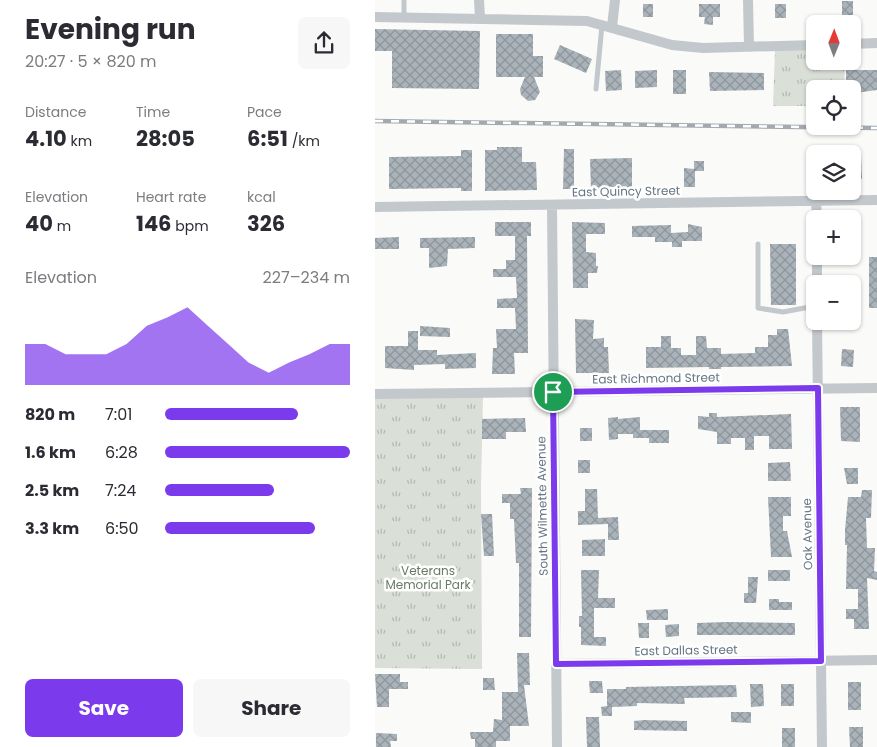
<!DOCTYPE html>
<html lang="en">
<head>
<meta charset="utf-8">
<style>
	body { margin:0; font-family:Poppins,sans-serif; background:#f7f7f7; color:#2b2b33; height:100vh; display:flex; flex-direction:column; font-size:19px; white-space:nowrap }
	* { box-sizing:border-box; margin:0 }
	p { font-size:16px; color:#7c7c81 }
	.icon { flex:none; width:28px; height:28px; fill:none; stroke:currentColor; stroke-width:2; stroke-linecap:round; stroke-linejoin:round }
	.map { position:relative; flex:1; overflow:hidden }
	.panel { display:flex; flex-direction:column; background:#fff; width:375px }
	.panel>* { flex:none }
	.needle { width:32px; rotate:1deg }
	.buttons { position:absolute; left:431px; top:15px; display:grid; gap:10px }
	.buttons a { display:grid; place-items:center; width:55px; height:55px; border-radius:8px; background:#fff; box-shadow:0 1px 4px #0004; font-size:25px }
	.pin { position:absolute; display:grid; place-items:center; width:42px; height:42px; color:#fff; margin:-21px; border:2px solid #fff; border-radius:50%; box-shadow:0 1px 5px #0007 }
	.round { display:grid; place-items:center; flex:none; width:52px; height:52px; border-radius:8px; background:#f7f7f7 }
	.headline { display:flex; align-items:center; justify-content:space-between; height:85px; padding:0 25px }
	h1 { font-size:28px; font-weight:700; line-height:38px }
	.metrics { display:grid; grid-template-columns:repeat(3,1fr); gap:8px; height:85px; padding:5px 25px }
	.metrics div { display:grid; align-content:center }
	.metrics b { font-size:21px; font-weight:700 }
	.metrics small { font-size:14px; font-weight:400 }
	.metrics p { font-size:14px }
	.chart { height:140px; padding:10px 25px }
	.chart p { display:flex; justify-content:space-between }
	.chart svg { width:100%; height:90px; margin-top:5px; fill:#7c3aed; opacity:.7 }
	.cta { display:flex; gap:10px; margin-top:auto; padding:10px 25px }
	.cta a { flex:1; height:58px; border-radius:8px; background:#7c3aed; color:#fff; font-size:20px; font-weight:700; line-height:58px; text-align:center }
	.cta a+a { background:#f7f7f7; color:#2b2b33 }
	ul { padding:0 25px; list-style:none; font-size:16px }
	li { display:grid; grid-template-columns:80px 60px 1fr; align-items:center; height:38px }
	li i { height:12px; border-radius:6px; background:#7c3aed }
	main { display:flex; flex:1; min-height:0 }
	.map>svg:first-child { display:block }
	.park { fill:url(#park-tufts) }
	.building { fill:url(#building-cross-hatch) }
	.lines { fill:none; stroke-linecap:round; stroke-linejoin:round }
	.lane { stroke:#c3c8cc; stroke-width:5 }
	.street { stroke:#c3c8cc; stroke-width:10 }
	.rail-casing { stroke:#a2aab0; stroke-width:4.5 }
	.rail { stroke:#fff; stroke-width:2.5; stroke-dasharray:8; stroke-linecap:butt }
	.route-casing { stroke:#fff; stroke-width:10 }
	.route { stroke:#7c3aed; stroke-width:6 }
	.labels { text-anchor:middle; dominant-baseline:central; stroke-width:5; stroke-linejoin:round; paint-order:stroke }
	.street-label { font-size:12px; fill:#657683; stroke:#fff }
	.park-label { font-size:12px; fill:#687a64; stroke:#fff }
</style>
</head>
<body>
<main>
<section class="panel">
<div class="headline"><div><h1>Evening run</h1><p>20:27 · 5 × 820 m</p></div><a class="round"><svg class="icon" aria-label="share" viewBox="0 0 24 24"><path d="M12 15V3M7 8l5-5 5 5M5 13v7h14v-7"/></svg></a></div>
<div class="metrics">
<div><p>Distance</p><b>4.10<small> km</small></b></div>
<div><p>Time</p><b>28:05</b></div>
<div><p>Pace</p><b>6:51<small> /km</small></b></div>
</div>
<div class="metrics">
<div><p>Elevation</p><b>40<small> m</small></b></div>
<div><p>Heart rate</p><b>146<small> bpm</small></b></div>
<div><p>kcal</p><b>326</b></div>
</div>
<div class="chart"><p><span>Elevation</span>227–234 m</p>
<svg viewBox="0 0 160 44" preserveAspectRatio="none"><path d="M0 44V24L10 24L20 29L30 29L40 29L50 24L60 15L70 11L80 6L90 15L100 24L110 33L120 38L130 33L140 29L150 24L160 24V44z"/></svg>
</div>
<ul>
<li><b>820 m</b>7:01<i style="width:72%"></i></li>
<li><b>1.6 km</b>6:28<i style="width:100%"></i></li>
<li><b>2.5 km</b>7:24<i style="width:59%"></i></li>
<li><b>3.3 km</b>6:50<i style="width:81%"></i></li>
</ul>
<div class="cta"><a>Save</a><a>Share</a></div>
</section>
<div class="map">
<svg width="502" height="747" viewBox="0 0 502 747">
	<defs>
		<pattern id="park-tufts" width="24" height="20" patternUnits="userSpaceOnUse" patternTransform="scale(1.25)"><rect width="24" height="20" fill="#dadfd7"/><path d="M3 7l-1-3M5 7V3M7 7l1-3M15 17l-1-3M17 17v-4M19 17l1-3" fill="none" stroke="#b4b9b4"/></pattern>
		<pattern id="building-cross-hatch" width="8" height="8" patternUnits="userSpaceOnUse" patternTransform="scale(1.25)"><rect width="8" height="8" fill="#aab3b9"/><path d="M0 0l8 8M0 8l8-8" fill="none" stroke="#8e969c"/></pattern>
	</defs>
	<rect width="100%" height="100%" fill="#fafaf8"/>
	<!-- park -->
	<path class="park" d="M440 49V61H470L469 89H440V106H398L400 50Z
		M108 397 106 485 107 669 0 668V398Z"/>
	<!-- building -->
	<path class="building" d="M467 1H478V15H467Z
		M268 4H278V17H268Z
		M324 4H345V17H338V25L329 24 330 17H324Z
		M400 4H411V18H400Z
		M0 29 105 31 104 89 17 88V51H0Z
		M121 34H158V56H168V77H159L165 92 160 100 153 101 146 95 145 89 150 77H121Z
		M185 45 217 59 211 73 179 59Z
		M246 70 247 90 231 91 230 71Z
		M282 70V87L260 88V71Z
		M298 70H311V94H298Z
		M471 70H502V90L480 93V83H471Z
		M334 72 389 73V90L335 91Z
		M122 147H147V162H161L162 190 110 191V150H122Z
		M189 149H199V189H188Z
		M86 150H97V191H86V188L14 189V157L86 156Z
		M478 156H486L487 179H478Z
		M257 158V189H216L215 159Z
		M319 161H329V171H320V187H309V168L319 169Z
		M120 222H156V236H152L153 353H139L140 374H117L118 348H122L121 329H141L140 308H122V299L142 298 141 277H118V269H131V260H140V236H120Z
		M197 222 230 223V234H211V252L221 253V266H223L222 273H213V288H198Z
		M313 224 327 227V241H307V247H297V242H280V237H257V226L296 225V233L313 232Z
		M24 237V249H0V238Z
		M100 237V248L73 249 72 266 54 268V248H45V238Z
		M395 244H421V305H396Z
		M494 257H502V308H494Z
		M200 319 219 320 218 339 229 338V347H233L234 373H201Z
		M45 326 75 328V337L45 336Z
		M402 329H413L417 366 346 367V369H334V367L271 368V347H286V336H296V348H306V355H321V336H331L332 348H346V354L380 353V347H393V335H402Z
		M33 331H43V350H62V355L101 353V368L70 369V364L39 365V370L10 368V346H33Z
		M467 349 479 350 478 367 466 366Z
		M465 407H485V442L466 441Z
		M334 413H342V417L416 414 417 449H394V436H379V450H370V438H356V444H342V432L323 429V416L334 417Z
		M243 417V419L265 417V430H294V443H274V438H258V434H243V439L234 440 233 418Z
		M150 418 151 432H131V439H107V419Z
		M205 428H217V441H205Z
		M203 460H215V473H203Z
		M415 462 416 481H393V463Z
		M469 468H483V484H472Z
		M145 488H157L156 637H144V563H141L139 519H135V503H127V494H146Z
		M210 489H222L223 518 243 517 244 540H233V524L203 525V511H210Z
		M487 490H497L496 518H491L492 548H500L499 571 502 572V580L492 578 494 629H479V619H471V609H483V589H471L472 545H470V530L473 497H486Z
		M393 497H416V516H408V531H412L417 557H396Z
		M106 514H117L119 556H109Z
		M230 539V556H207V540Z
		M206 570H224L223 598H240V608H219V637H231V646L206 645V627H204V616H207Z
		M393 570H415V581H393Z
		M373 577H383L381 603H369V593H373Z
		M394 599H404V602H417V610H394Z
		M293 609V620H272L271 610Z
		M352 622 417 623H420V635H322V623Z
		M263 623H274V638H264Z
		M304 624V636L291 637 290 625Z
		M142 653H154L155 685H149L154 726H135V741H121V747H100V739H96L95 732H118L119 719 127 720V692H143Z
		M0 674H25V682H33V689H14V707H2Z
		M108 678H119L120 690H108Z
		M214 681H227L228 693H215Z
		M473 682H486V710H473Z
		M375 684H388L389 706 376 707Z
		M406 684H419V706H406Z
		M361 685 362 697 309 698 310 704 262 703V706L237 707V716H227L226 707 232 706V689H251V687Z
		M356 712H376V723L356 722Z
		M211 717H224L225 747H212Z
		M269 720 312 721V731L259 730V721Z
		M474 727H488V747H475Z
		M407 728H420V747H407Z
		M1 733 22 734V741H15L16 747H1Z"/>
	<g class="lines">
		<!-- lane -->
		<path class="lane" d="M29 0V17
			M221 89 227 25
			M383 244V308L408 312 440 306"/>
		<!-- street -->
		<path class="street" d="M104 0 105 18
			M373 0 374 47
			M0 17 212 21 297 45 328 48 440 45
			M237 27 240 0
			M478 44 502 43
			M441 202 442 219
			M177 205 182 747
			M0 207 502 200
			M442 256V284
			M442 321 447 747
			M0 394 502 388
			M181 664 502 660"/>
		<!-- rail casing -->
		<g class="rail-casing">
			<path id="rail" d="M0 121 502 128"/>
		</g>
		<!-- rail -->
		<use href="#rail" class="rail"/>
	</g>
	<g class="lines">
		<!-- route casing -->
		<g class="route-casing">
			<path id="route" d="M443 388 446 661 181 664 178 392Z"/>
		</g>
		<!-- route -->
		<use href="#route" class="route"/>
	</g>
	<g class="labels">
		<!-- street labels -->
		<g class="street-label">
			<text transform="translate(251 191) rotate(-1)">East Quincy Street</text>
			<text transform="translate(281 378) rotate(-1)">East Richmond Street</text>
			<text transform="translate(167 506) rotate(-91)">South Wilmette Avenue</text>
			<text transform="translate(432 534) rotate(-91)">Oak Avenue</text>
			<text transform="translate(311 650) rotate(-1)">East Dallas Street</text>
		</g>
		<!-- park labels -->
		<g class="park-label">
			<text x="53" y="570">Veterans<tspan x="53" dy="14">Memorial Park</tspan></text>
		</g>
	</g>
</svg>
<div class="buttons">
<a><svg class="needle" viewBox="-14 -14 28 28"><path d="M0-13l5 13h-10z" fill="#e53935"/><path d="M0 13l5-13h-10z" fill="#7c7c81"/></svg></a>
<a><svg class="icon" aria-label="locate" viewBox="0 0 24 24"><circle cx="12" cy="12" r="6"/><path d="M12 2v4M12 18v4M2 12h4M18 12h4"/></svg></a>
<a><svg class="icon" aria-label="layers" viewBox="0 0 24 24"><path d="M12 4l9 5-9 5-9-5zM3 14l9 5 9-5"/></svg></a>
<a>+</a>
<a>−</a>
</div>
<div class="pin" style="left:178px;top:392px;background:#1e9e55"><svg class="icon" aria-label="arrive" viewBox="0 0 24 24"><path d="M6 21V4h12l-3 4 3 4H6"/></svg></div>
</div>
</main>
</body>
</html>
